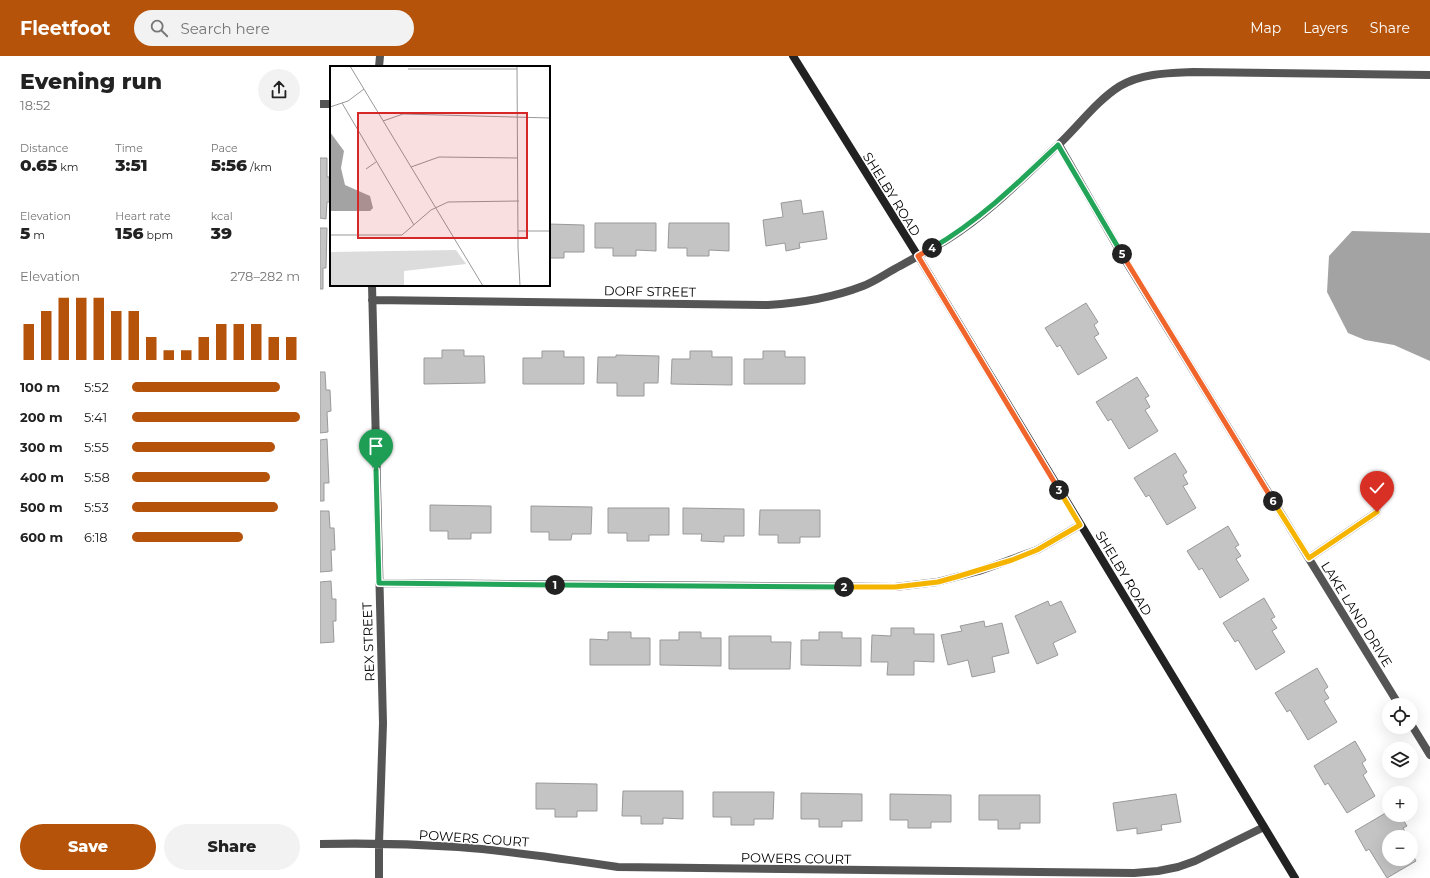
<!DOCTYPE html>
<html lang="en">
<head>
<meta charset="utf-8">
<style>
	body { margin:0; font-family:Montserrat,sans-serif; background:#f2f2f2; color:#222; height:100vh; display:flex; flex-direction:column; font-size:15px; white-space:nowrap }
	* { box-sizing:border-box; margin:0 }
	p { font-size:13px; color:#767676 }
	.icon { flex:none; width:22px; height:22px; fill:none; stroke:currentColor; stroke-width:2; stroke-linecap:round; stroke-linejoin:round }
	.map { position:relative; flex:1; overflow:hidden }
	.sheet { display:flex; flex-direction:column; background:#fff; width:320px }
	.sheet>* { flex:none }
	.controls { position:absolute; left:1062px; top:642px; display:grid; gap:8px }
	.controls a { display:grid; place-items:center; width:36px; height:36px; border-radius:50%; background:#fff; box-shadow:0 4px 16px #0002; font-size:20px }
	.pin { position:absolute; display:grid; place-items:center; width:34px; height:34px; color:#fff; margin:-41px -17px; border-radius:50% 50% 50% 0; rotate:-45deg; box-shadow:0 0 4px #0007 }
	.pin .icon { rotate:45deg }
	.km { position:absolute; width:20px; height:20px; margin:-10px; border-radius:50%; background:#222; color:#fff; font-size:11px; line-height:20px; text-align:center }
	.round { display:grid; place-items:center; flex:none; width:42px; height:42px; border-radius:21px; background:#f2f2f2 }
	.summary { display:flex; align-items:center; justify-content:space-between; height:68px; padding:0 20px }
	h1 { font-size:22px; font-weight:800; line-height:30px }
	.figures { display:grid; grid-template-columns:repeat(3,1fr); gap:6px; height:68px; padding:4px 20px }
	.figures div { display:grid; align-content:center }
	.figures b { font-size:17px; font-weight:800 }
	.figures small { font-size:11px; font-weight:400 }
	.figures p { font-size:11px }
	.chart { height:112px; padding:8px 20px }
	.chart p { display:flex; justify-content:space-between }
	.chart svg { width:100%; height:72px; margin-top:4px; stroke:#b45309; stroke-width:6 }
	.button { display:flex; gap:8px; margin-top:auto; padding:8px 20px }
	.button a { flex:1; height:46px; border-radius:24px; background:#b45309; color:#fff; font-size:16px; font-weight:800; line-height:46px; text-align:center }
	.button a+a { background:#f2f2f2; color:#222 }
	ul { padding:0 20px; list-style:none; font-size:13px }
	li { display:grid; grid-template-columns:64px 48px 1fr; align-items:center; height:30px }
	li i { height:10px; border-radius:5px; background:#b45309 }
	header { display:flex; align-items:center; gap:24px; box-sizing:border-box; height:56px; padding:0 20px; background:#b45309; color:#fff }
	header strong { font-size:19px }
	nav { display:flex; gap:22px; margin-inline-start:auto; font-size:14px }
	.search { width:280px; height:36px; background:#f2f2f2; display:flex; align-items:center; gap:10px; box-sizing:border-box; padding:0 14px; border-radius:22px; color:#767676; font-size:15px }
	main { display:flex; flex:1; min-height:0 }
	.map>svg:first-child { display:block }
	.water { fill:#a3a3a3 }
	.building { fill:#c4c4c4; stroke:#999 }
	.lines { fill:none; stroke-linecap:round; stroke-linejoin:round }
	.street { stroke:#555; stroke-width:8 }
	.secondary { stroke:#222; stroke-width:8 }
	.split-1-casing { stroke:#fff; stroke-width:8 }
	.split-2-casing { stroke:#fff; stroke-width:8 }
	.split-3-casing { stroke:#fff; stroke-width:8 }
	.split-4-casing { stroke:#fff; stroke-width:8 }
	.split-5-casing { stroke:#fff; stroke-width:8 }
	.split-6-casing { stroke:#fff; stroke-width:8 }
	.split-7-casing { stroke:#fff; stroke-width:8 }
	.split-1 { stroke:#22a559; stroke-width:5 }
	.split-2 { stroke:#22a559; stroke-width:5 }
	.split-3 { stroke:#f5b400; stroke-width:5 }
	.split-4 { stroke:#f0652b; stroke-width:5 }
	.split-5 { stroke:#22a559; stroke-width:5 }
	.split-6 { stroke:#f0652b; stroke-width:5 }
	.split-7 { stroke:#f5b400; stroke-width:5 }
	.labels { text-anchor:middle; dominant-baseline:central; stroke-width:3; stroke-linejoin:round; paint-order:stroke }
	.street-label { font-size:13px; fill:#000; stroke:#fff }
	.inset-road { fill:none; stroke:#999; stroke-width:1 }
	.view { fill:#d62828; fill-opacity:0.15; stroke:#d62828; stroke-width:2 }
	.inset-edge { fill:none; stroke:#000; stroke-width:2 }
</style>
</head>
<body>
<header>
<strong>Fleetfoot</strong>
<div class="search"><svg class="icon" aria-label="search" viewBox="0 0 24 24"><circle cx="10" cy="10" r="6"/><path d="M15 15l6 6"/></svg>Search here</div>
<nav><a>Map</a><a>Layers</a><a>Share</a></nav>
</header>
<main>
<section class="sheet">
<div class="summary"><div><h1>Evening run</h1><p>18:52</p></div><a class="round"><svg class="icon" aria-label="share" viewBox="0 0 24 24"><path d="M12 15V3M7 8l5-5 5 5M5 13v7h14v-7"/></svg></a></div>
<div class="figures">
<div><p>Distance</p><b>0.65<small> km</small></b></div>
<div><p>Time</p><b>3:51</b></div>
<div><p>Pace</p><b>5:56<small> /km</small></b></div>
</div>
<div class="figures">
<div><p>Elevation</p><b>5<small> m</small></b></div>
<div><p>Heart rate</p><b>156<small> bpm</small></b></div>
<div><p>kcal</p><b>39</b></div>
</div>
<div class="chart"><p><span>Elevation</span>278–282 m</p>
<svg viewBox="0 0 160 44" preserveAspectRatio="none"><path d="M5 44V22M15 44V14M25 44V6M35 44V6M45 44V6M55 44V14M65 44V14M75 44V30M85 44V38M95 44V38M105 44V30M115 44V22M125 44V22M135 44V22M145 44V30M155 44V30"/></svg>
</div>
<ul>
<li><b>100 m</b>5:52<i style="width:88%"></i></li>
<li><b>200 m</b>5:41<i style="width:100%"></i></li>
<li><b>300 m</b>5:55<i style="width:85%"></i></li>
<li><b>400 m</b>5:58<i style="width:82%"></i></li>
<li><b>500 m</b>5:53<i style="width:87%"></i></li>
<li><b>600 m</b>6:18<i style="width:66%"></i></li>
</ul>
<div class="button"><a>Save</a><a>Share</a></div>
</section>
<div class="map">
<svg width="1110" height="822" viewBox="0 0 1110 822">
	<rect width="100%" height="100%" fill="#fff"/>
	<!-- water -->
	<path class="water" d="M1032 175 1110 177V305L1074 289 1045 284 1028 277 1007 236 1009 200Z"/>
	<!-- building -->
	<path class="building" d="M0 102H7V121H11V146H7L6 163 0 162Z
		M481 144 483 158 503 155 507 183 479 187 480 192 466 195 465 187 446 190 443 164 463 161 461 147Z
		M275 167H336V195L316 194V200H293V192H275Z
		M349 167H409V195L389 194V200H367V192H348Z
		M229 168 264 169V196H244V202H229Z
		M0 172H7L6 212H3V233H0Z
		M766 247 778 266 774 269 779 278 774 281 787 302 758 319 740 289 737 291 725 272Z
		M122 294H144V300H164L165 327 104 328V302H122Z
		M222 295H244V301H264V328H203V302H222Z
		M370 295H392V301H412V329L351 328 352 303H370Z
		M443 295H465V301H485V328H424V303H443Z
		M296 299 339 300 338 327H324V340H297V327H277L278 301H296Z
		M0 316H5L6 334H10L11 355 7 356 8 376 0 377Z
		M817 321 829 340 825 342 830 351 825 354 838 375 809 393 791 363 788 365 776 346Z
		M7 383 9 427H4V445H0V384Z
		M855 397 867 416 863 419 868 428 863 430 876 452 847 469 829 439 826 441 814 422Z
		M110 449 171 450V477H151V483H128V475H110Z
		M211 450 272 451 271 478H252L251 484H229V476H211Z
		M288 452H349V479H329V485H307V477H288Z
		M363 452 424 453V480H404V486L381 485 382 478H363Z
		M440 454H500V481H480V487H458V479H439Z
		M0 455H9L10 472H14L15 494H11L12 515 0 516Z
		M908 470 919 489 915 491 921 500 916 503 929 524 900 542 882 512 879 514 867 495Z
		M11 525 12 543H16V565H13L14 586 0 587V526Z
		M944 542 955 561 951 563 957 572 952 575 965 596 936 614 918 584 915 586 903 567Z
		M728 545 730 550 741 545 756 576 733 587 738 599 717 608 695 560Z
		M664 565 665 571 682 567 689 597 672 601 675 616 652 621 648 604 628 609 621 579 642 575 640 570Z
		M571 572H594V578H614V606L594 605V619H567L568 606H551L552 579 571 580Z
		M288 576H311V582H330V609H270V583L288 584Z
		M359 576H381V582H401V610L340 609V584H359Z
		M499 576H522V582H541V610L481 609V584H499Z
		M409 580H451V586H471L470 613H409Z
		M997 612 1008 631 1004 634 1009 642 1004 645 1017 666 988 684 970 654 967 656 955 637Z
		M1035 685 1046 704 1042 707 1047 716 1043 719 1055 740 1027 757 1008 727 1005 729 994 710Z
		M216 727 277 728V755H257V761H235V753H216Z
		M303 735H363V763L343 762V768H321V760H302Z
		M393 736H454L453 763H434V769H411V761H393Z
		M481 737 542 738V765H522V771H499V763H481Z
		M570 738 631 739V766H611V772H588V764H570Z
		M856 738 861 766 841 769 842 774 817 778V772L797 775 793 747Z
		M659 739H720V767H700V773H678V764H659Z
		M1069 755V759H1080L1087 770 1083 772 1088 781H1069V803H1091V796L1096 805 1067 822 1049 793 1046 795 1035 775Z"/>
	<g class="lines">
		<!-- street -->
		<path class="street" d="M59 11 60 0
			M0 48H11
			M739 89 802 199 1079 649
			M52 229 63 667 59 787V822
			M52 244 448 249C481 247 512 242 543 230 556 225 568 216 580 210 596 201 612 193 628 183 668 158 702 123 736 91 757 72 776 45 800 30 822 17 849 17 873 16L1110 19
			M989 502 1057 456
			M59 527 575 531 617 526 659 515 717 494 760 469
			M1091 668 1110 699
			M0 788C46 787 92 788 138 791 192 795 245 803 298 811L814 817 838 815 858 811 875 805 944 771"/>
		<!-- secondary -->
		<path class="secondary" d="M473 0 598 200 975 822"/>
	</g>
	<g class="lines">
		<!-- split-1 casing -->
		<g class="split-1-casing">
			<path id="split-1" d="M56 414 59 527 235 529"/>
		</g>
		<!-- split-2 casing -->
		<g class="split-2-casing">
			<path id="split-2" d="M235 529 524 531"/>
		</g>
		<!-- split-3 casing -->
		<g class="split-3-casing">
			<path id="split-3" d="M524 531H575L618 526 636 521 692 504 717 494 760 469 739 434"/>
		</g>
		<!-- split-4 casing -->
		<g class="split-4-casing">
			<path id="split-4" d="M612 192 598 200 739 434"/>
		</g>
		<!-- split-5 casing -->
		<g class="split-5-casing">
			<path id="split-5" d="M612 192C659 165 699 126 738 89L802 198"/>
		</g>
		<!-- split-6 casing -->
		<g class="split-6-casing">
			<path id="split-6" d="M802 198 953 445"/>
		</g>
		<!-- split-7 casing -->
		<g class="split-7-casing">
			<path id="split-7" d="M953 445 989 502 1057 456"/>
		</g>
		<!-- split-1 -->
		<use href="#split-1" class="split-1"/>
		<!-- split-2 -->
		<use href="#split-2" class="split-2"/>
		<!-- split-3 -->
		<use href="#split-3" class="split-3"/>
		<!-- split-4 -->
		<use href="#split-4" class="split-4"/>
		<!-- split-5 -->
		<use href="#split-5" class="split-5"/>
		<!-- split-6 -->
		<use href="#split-6" class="split-6"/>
		<!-- split-7 -->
		<use href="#split-7" class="split-7"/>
	</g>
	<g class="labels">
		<!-- street labels -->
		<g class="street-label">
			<text transform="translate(572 138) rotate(58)">SHELBY ROAD</text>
			<text transform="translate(330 235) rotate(1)">DORF STREET</text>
			<text transform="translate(804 517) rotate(59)">SHELBY ROAD</text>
			<text transform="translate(1037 558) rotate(58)">LAKE LAND DRIVE</text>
			<text transform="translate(48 586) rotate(-92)">REX STREET</text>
			<text transform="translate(154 782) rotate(4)">POWERS COURT</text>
			<text transform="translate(476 802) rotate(1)">POWERS COURT</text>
		</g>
	</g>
	<!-- overview -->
	<g transform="translate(10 10)">
		<rect width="220" height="220" fill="#fff"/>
		<path d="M126 184 136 198 74 205V220H0V186Z" fill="#dcdcdc"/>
		<path d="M0 66 14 85 11 102 15 119 40 130 43 142 40 145H0Z" fill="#a3a3a3"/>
		<path class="inset-road" d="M20 0 153 220M187 0 188 181 190 220M78 3H187M12 37 84 159M0 41 18 35 34 23M53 55 73 48 220 52M81 101 109 91 188 92M36 103 46 96M188 165H220M0 169H72L101 144 118 136 189 135M191 220H220"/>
		<path class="view" d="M28 47H197V172H28Z"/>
		<rect width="220" height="220" class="inset-edge"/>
	</g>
</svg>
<div class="controls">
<a><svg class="icon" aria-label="locate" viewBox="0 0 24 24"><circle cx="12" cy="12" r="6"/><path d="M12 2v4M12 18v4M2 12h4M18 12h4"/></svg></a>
<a><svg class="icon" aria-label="layers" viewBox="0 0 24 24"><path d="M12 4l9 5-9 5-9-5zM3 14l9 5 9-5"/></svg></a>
<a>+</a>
<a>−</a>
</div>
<div class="pin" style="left:56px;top:414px;background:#1e9e55"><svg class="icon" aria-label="arrive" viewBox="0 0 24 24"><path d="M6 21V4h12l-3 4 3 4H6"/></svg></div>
<div class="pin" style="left:1057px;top:456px;background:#d93025"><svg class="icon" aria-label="check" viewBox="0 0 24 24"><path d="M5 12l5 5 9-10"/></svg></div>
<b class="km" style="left:235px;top:529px">1</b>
<b class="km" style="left:524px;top:531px">2</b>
<b class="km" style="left:739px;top:434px">3</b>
<b class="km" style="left:612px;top:192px">4</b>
<b class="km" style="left:802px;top:198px">5</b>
<b class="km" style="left:953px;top:445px">6</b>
</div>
</main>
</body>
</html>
